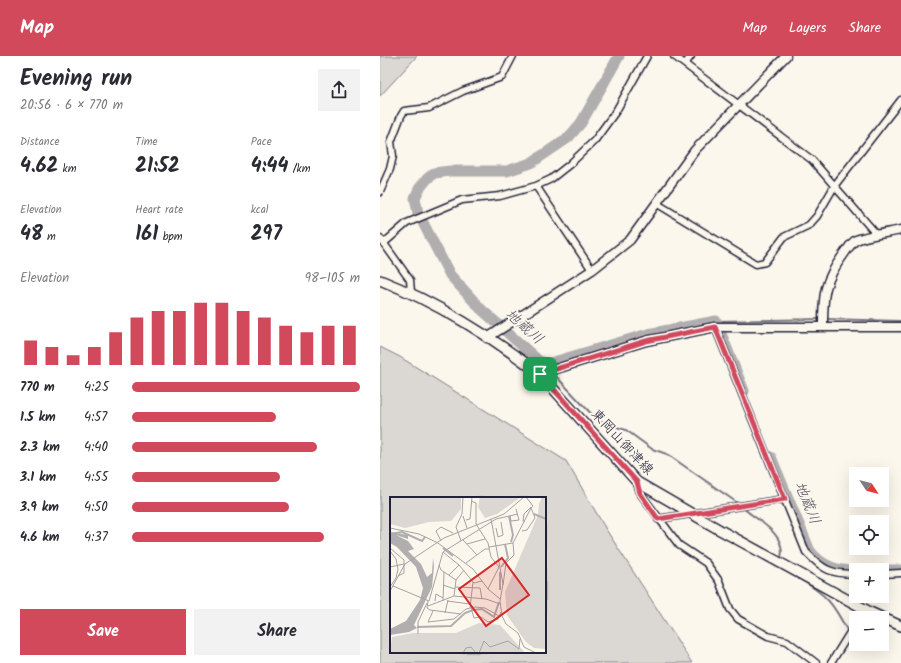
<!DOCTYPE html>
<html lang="en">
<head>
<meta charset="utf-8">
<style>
	body { margin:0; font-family:Kalam,"Klee One",sans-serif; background:#f2f2f3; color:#2b2b33; height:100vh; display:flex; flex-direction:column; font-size:15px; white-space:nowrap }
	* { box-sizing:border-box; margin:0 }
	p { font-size:13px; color:#7c7c81 }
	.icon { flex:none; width:22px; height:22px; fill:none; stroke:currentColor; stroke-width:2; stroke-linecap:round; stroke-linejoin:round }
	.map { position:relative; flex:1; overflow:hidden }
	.side { display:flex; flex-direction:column; background:#fff; width:380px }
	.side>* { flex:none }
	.needle { width:26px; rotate:126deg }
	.tools { position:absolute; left:469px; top:411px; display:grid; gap:8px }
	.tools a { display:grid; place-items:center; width:40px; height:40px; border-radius:0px; background:#fff; box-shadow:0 4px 16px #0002; font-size:20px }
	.pin { position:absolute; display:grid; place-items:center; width:34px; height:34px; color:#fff; margin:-17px; border-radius:8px; box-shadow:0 2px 6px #0006 }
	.round { display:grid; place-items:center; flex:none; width:42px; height:42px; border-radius:0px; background:#f2f2f3 }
	.overview { display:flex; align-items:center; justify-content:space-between; height:68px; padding:0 20px }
	h1 { font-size:22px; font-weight:700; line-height:30px }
	.metrics { display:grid; grid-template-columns:repeat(3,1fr); gap:6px; height:68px; padding:4px 20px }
	.metrics div { display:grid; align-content:center }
	.metrics b { font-size:20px; font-weight:700 }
	.metrics small { font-size:11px; font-weight:400 }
	.metrics p { font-size:11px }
	.chart { height:112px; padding:8px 20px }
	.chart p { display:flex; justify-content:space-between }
	.chart svg { width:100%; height:72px; margin-top:4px; stroke:#d1495b; stroke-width:6 }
	.button { display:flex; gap:8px; margin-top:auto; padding:8px 20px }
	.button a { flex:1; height:46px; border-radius:0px; background:#d1495b; color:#fff; font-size:16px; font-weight:700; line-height:46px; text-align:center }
	.button a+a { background:#f2f2f3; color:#2b2b33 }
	ul { padding:0 20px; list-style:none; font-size:13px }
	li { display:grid; grid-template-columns:64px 48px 1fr; align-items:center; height:30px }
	li i { height:10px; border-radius:5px; background:#d1495b }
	header { display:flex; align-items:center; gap:24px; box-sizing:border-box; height:56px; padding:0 20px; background:#d1495b; color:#fff }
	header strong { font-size:19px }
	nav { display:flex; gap:22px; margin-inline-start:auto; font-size:14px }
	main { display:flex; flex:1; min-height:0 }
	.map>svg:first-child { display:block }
	.green { fill:#dbd8d3; stroke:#7e7d87; fill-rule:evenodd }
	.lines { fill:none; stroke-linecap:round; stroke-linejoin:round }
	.stream { stroke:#787681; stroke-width:2 }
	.river { stroke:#b1aeb0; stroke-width:11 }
	.street-casing { stroke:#22223b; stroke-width:9 }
	.secondary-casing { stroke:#22223b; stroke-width:11 }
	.primary-casing { stroke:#22223b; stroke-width:12 }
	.street { stroke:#fbf7ec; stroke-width:6 }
	.secondary { stroke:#fbf7ec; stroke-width:8 }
	.primary { stroke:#fbf7ec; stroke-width:9 }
	.route-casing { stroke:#fff; stroke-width:8 }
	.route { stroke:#d1495b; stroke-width:5 }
	.labels { text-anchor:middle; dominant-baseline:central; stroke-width:4; stroke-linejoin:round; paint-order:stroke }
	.street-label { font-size:14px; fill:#22223b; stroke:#fbf7ec }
	.water-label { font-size:15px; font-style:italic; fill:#545364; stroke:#fbf7ec }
	.inset-river { fill:none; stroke:#b1aeb0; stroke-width:2 }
	.inset-road { fill:none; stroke:#a4a2a5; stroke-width:1 }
	.view { fill:#d62828; fill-opacity:0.15; stroke:#d62828; stroke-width:2 }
	.inset-edge { fill:none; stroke:#22223b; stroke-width:2 }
</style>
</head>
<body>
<header>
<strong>Map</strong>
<nav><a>Map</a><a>Layers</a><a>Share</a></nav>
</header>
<main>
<section class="side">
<div class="overview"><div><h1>Evening run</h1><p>20:56 · 6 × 770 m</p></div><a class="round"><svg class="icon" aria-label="share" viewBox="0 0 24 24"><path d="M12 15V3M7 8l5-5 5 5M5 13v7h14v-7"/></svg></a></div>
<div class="metrics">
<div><p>Distance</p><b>4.62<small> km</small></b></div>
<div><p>Time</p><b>21:52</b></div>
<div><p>Pace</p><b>4:44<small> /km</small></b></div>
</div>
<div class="metrics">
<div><p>Elevation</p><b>48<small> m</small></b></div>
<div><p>Heart rate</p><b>161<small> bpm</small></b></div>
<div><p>kcal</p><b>297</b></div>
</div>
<div class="chart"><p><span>Elevation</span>98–105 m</p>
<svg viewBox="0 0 160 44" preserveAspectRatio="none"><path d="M5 44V29M15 44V33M25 44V38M35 44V33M45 44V24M55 44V15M65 44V11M75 44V11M85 44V6M95 44V6M105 44V11M115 44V15M125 44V20M135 44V24M145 44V20M155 44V20"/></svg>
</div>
<ul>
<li><b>770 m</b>4:25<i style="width:100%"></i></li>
<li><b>1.5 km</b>4:57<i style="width:63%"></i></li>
<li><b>2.3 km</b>4:40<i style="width:81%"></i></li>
<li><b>3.1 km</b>4:55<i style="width:65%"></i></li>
<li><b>3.9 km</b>4:50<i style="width:69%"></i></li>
<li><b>4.6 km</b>4:37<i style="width:84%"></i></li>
</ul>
<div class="button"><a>Save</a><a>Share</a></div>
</section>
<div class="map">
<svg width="521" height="607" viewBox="0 0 521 607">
	<rect width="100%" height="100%" fill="#fbf7ec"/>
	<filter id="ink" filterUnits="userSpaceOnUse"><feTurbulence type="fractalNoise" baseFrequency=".025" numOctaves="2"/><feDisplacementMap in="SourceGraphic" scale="8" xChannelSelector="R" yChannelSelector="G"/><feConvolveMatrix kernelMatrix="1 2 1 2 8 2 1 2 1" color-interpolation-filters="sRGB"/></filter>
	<g filter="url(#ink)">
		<!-- green -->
		<path class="green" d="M0 0H37L0 40Z
			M0 291 20 301 186 405 227 475 312 607H0ZM11 442H165V596H11Z"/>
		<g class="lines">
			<!-- stream -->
			<path class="stream" d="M446 263 521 265
				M336 265 442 263
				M173 317 218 365 246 374 272 393 287 398 359 448
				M362 451C377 465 407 477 401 502
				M418 522C447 539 453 547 468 576"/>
			<!-- river -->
			<path class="river" d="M239 0 201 67 188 82 151 107 127 115H70L54 117 47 123 39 133 35 142 38 157 70 219 101 253 159 305 167 308 268 278 336 265 364 335
				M391 401 430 495C442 510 456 515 476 515
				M502 514H521"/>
			<!-- street casing -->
			<g class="street-casing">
				<path id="street" d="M294 0 432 104 497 179
					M305 8 311 0
					M156 130 212 214
					M0 136 10 113 13 100 11 86 21 60 24 55 49 52 83 35 122 21 133 0
					M276 147 376 208 385 206 404 181 429 169 437 160 455 129 521 44
					M0 182 30 224 31 236
					M4 187 27 167 82 144 120 140 156 130 171 123 190 108 215 84 236 55 267 0
					M335 271 426 496C443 514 451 518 476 518
					M257 426 260 437 299 489 326 507 339 525 350 553 358 563 388 580 407 585 436 607
					M278 463 405 443
					M502 518 521 517
					M484 562 490 556
					M451 607 469 578 476 570"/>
			</g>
			<!-- secondary casing -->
			<g class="secondary-casing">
				<path id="secondary" d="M443 270C443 238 444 225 464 198 467 194 471 187 476 184 487 179 508 177 521 174
					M107 282 212 214 250 184 315 94 406 0
					M160 318 266 285 335 271H521"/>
			</g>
			<!-- primary casing -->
			<g class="primary-casing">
				<path id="primary" d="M0 224C54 245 114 282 160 318L257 426 340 474 490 556 521 570"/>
			</g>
			<!-- street -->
			<use href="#street" class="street"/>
			<!-- secondary -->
			<use href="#secondary" class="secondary"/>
			<!-- primary -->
			<use href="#primary" class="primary"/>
		</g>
	</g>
	<g class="lines" filter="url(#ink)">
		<!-- route casing -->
		<g class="route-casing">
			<path id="route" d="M335 271 405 443 278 463 260 437 257 426 160 318 266 285Z"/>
		</g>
		<!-- route -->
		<use href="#route" class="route"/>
	</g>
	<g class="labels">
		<!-- street labels -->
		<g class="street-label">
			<text transform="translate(242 386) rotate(47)">東岡山御津線</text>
		</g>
		<!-- water labels -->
		<g class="water-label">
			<text transform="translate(144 271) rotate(42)">地蔵川</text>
			<text transform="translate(427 447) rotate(68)">地蔵川</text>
		</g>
	</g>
	<!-- overview -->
	<g transform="translate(10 441)">
		<rect width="156" height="156" fill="#fbf7ec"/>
		<path d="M0 0H71V12L61 24 39 25 15 31 0 27ZM90 0H131L107 17 95 21 88 10ZM152 0H156V152L144 151 136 145 117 118 115 95 148 18 149 7ZM89 126 110 128 135 156H0L2 140 23 136H66Z" fill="#dbd8d3"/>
		<path d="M0 35 18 38V42L6 38 18 44 24 52 18 54 31 67 37 80 42 76 43 61 44 69 42 90 24 128 27 131 19 135 0 138V132L16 124 30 103 33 91 26 70 7 50 0 46Z" fill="#b1aeb0"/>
		<path class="inset-river" d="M144 17 156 22M119 19 123 38 121 45M0 37 12 35 32 44 35 40M53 51 63 59M111 70 118 61 115 47M110 93V75M27 130 61 129 75 116 83 113 92 112 104 120 109 105"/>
		<path class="inset-road" d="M81 4 86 6V27L98 46 101 60 109 70 98 92M73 19 77 31M120 19 121 24 129 23 126 12M101 22 113 87 110 104 112 119 116 127 128 136 134 150 146 156M76 23 80 22 82 0M135 24H133L134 17 141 10M0 31 29 37 48 46M106 31 108 40 113 38 111 25M132 34 137 33 145 21 141 11 143 9 136 0M73 43 87 58M51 44 46 34 51 30 63 36M71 44 66 30 72 17 73 0M48 46 83 72 98 92 110 102M77 47 95 42M99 50 123 46M0 51 14 63V76L8 79M0 54 6 62 8 72 6 81 0 90M53 55 69 68 84 86 92 84M76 66 95 52H99M49 68 51 73 66 83M0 70 14 67M59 78 69 68M53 88 65 92M113 88 116 66 124 58 123 46 141 11M3 89 39 104 53 55 106 22 128 17M65 90 90 91 92 102M0 94 15 67 54 41 114 17 134 0M64 99 66 83 74 73M38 104 37 111 40 113 71 117M45 104 46 97 53 101M53 104 54 75M57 104 80 107M38 109 64 99 96 102 110 107M80 111 83 85M81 111 84 121 91 120 98 125 108 122 111 115M43 114 38 125 64 122 76 112 85 110 95 111 109 119M55 116 58 103M28 137V125L37 106M73 156 76 151 81 150 86 156M89 156 94 144 100 150 118 144 129 152 130 142"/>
		<path class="view" d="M112 61 139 98 96 129 69 92Z"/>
		<rect width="156" height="156" class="inset-edge"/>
	</g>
</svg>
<div class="tools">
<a><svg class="needle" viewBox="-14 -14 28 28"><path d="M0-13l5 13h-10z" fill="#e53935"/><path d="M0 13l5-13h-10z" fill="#7c7c81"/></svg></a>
<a><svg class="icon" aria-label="locate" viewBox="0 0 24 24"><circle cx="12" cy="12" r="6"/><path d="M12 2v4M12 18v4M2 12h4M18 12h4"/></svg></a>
<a>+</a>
<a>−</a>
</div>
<div class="pin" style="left:160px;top:318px;background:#1e9e55"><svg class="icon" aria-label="arrive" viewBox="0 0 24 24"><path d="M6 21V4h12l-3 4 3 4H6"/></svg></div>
</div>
</main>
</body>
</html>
